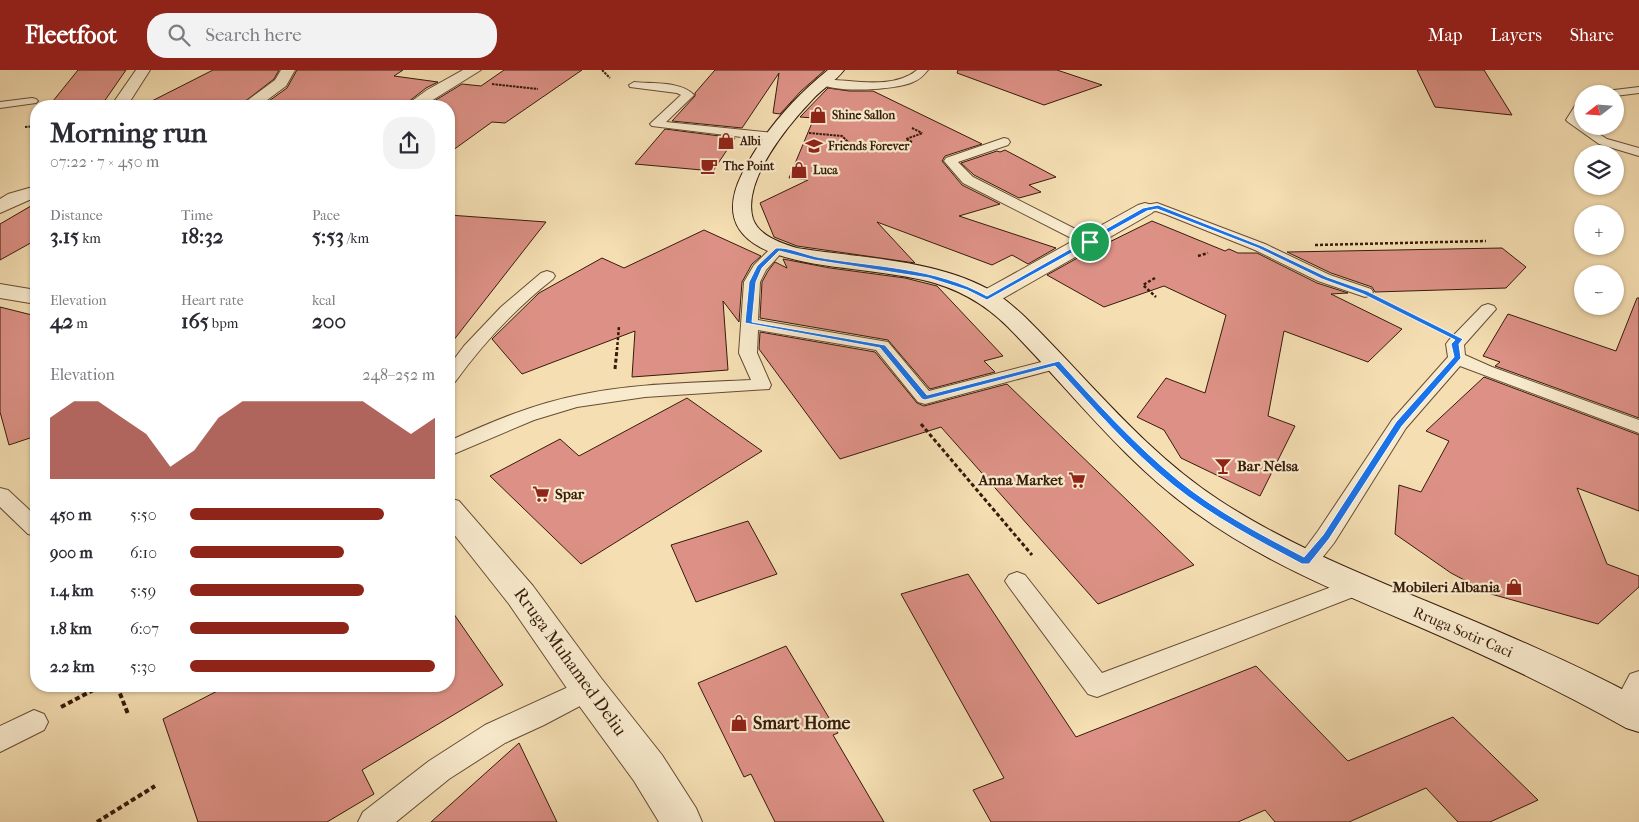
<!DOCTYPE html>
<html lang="en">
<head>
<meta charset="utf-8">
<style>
	body { margin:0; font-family:"IM FELL French Canon",serif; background:#f2f2f3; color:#2b2b33; height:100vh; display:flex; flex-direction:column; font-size:19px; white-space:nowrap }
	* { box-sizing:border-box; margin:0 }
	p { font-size:16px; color:#7c7c81 }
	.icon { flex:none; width:28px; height:28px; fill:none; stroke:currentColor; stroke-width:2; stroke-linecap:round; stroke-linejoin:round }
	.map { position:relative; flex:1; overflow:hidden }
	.sheet { position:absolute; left:30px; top:30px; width:425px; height:592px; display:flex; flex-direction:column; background:#fff; border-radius:20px; box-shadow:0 1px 4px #0004 }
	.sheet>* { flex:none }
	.needle { width:32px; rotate:253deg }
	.fabs { position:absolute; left:1574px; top:15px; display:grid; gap:10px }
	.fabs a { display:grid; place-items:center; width:50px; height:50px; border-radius:50%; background:#fff; box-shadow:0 1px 4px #0004; font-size:25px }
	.pin { position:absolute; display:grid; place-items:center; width:42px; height:42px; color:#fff; margin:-21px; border:2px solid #fff; border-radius:50%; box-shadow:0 1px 5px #0007 }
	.round { display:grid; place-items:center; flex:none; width:52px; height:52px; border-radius:20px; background:#f2f2f3 }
	.head { display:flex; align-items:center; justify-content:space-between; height:85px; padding:0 20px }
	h1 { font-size:28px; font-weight:800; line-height:38px }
	.figures { display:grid; grid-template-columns:repeat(3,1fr); gap:8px; height:85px; padding:5px 20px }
	.figures div { display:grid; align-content:center }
	.figures b { font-size:21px; font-weight:800 }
	.figures small { font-size:14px; font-weight:400 }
	.figures p { font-size:14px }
	.chart { height:140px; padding:10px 20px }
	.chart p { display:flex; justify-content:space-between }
	.chart svg { width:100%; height:90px; margin-top:5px; fill:#8f2418; opacity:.7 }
	ul { padding:0 20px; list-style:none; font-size:16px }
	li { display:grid; grid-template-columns:80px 60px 1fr; align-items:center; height:38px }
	li i { height:12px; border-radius:6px; background:#8f2418 }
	header { display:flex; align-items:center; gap:30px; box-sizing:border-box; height:70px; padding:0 25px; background:#8f2418; color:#fff }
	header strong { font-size:24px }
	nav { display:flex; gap:28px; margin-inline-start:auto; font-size:18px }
	.search { width:350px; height:45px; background:#f2f2f3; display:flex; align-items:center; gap:12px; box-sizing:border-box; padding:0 18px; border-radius:20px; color:#7c7c81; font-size:19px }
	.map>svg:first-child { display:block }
	.building { fill:#dd9186; stroke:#371b0a }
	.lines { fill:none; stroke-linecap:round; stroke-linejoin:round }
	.service-casing { stroke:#664c34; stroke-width:2 }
	.minor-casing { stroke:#664c34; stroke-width:2 }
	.tertiary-casing { stroke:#664c34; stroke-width:2 }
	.secondary-casing { stroke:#371b0a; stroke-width:2 }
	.path-far3 { stroke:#371b0a; stroke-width:2; stroke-dasharray:2.5 1; stroke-linecap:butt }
	.path-far2 { stroke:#371b0a; stroke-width:2.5; stroke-dasharray:3 2; stroke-linecap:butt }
	.path-far1 { stroke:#371b0a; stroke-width:3; stroke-dasharray:4 2.5; stroke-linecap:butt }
	.path { stroke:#371b0a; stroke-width:4; stroke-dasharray:5 3; stroke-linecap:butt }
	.service { fill:#f8eacd; fill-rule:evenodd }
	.minor { fill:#f8eacd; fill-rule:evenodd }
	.tertiary { fill:#f8eacd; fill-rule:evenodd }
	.secondary { fill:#f8eacd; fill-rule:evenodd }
	.route { fill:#1a73e8; stroke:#fff; fill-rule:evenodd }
	.labels { text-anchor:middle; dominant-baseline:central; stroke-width:4.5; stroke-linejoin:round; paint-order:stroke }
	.far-poi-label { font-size:12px; font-weight:bold; fill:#371b0a; stroke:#f8eacd; text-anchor:start }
	.poi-label { font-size:15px; font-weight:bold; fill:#371b0a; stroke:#f8eacd; text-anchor:start }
	.street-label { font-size:15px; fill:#371b0a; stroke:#f8eacd }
	.near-street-label { font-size:18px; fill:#371b0a; stroke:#f8eacd }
	.near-poi-label { font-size:18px; font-weight:bold; fill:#371b0a; stroke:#f8eacd; text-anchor:start }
</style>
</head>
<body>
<header>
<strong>Fleetfoot</strong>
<div class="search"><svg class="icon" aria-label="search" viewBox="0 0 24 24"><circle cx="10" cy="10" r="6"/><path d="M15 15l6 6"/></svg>Search here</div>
<nav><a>Map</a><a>Layers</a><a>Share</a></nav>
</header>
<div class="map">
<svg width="1639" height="752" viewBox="0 0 1639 752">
	<rect width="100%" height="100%" fill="#f4deb2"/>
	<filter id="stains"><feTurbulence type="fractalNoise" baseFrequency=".004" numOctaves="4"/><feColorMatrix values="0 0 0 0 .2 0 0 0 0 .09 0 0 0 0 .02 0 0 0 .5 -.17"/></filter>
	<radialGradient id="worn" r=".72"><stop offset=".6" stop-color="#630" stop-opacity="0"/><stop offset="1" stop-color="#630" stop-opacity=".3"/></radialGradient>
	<!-- building -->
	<path class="building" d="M78 0H126L101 36H49Z
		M213 0H279L274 9 239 36H142Z
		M297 0H403L394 6 438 12 426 18 403 36H262L287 18Z
		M504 0H582L505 53 492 52 449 83V36H426L462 14 481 16Z
		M715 0H825L801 21 780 44 773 43 779 3 742 58 672 51 695 26V23Z
		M958 0H1057L1102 15 1044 35 957 3Z
		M1417 0H1484L1512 45 1435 37Z
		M828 18 849 21H873L982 74 945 86 942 91 962 115 1000 134 959 146 1056 178 1028 194 1012 185 992 195 877 152 915 193 797 176 774 167 760 133 808 110 789 108 814 48 800 47Z
		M665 59 735 68 713 101 635 94Z
		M1005 80 1056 107 1029 115 1041 122 1019 128 974 105 961 93 997 81 1000 82Z
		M36 133V170L0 190V154Z
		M449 145 546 152 449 276Z
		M1152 151 1225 181 1229 179 1238 183H1257L1317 213 1348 223 1331 224 1402 259 1368 292 1284 261 1268 346 1295 356 1260 426 1181 388 1164 360 1137 347 1166 308 1205 323 1226 245 1164 216 1104 237 1047 205 1081 186Z
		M704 160 761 186 752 194 742 212 739 252 723 231 728 300 632 307 635 261 522 304 492 269 539 223 602 188 624 198Z
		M1502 178 1526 197 1506 218 1375 222 1372 217 1331 203 1287 182Z
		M783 189 830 198 905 208 937 216 1003 286 984 291 995 302 930 319 888 270 760 248 762 212 768 201 775 192 787 198Z
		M1637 228H1639V348L1495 296 1500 292 1483 286 1508 244 1616 281Z
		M0 237 36 246V366L9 375 0 342Z
		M760 262 875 282 917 333 924 336 1007 314 1194 495 1098 534 941 357 840 389 759 279Z
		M1484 307 1639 365V441L1577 418 1607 494 1639 506V517L1598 554 1491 524 1451 503 1395 464 1399 415 1421 422 1449 371 1426 361Z
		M687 328 762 381 581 494 490 406 560 369 579 386Z
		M748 451 777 504 696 532 671 475Z
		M968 504 1076 667 1256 596 1348 691 1453 647 1538 730 1490 752H1458L1426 718 1349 752H1275L1265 740 1238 752H991L973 720 1004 708 901 524Z
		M449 537 503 615 362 700 374 724 327 752H198L163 649 227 616H449Z
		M786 576 838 663 833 665 884 752H775L751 704 744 707 698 613Z
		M519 673 557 752H431Z"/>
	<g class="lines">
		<!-- service casing -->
		<g class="service-casing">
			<path id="service" d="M917 0H928C924 5 919 10 913 12 897 20 830 24 818 12 828 3 888 25 917 0Z
				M634 12C652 14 681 11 694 25L692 27 666 52 774 63 780 67 774 71 652 56 650 54 652 52 681 25 677 23 630 17 629 15Z
				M1639 17V23L1615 26V24H1601L1606 21Z
				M32 28 36 29 38 31 36 33 0 38V32Z
				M1582 30V42L1578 49 1582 53V56H1587L1607 69 1639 78V86L1599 74 1568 52 1566 50 1578 31Z
				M1004 68 1008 69 1010 72 1008 75 958 92 973 107 1095 169 1097 172 1095 175H1085L963 113 944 91 946 88Z
				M1157 133 1265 174 1330 205 1371 219 1373 222 1371 225 1365 227 1318 211 1255 180 1165 144 1156 141 1145 143 1138 139 1140 136Z
				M778 175 783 176 785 179 766 200 760 212 758 250 888 272 929 321 1057 288 1063 289 1066 293 1063 297 925 334 918 332 876 280 758 260 757 283 771 315 769 319 645 327 577 337 534 350 449 386V371C491 352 533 334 579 325 635 313 693 313 751 310L739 283 744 212 754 195 773 176Z
				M547 201 553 203 555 206 553 209C515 239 483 273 455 312L449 313V296L464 276 501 237 541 203Z
				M1488 234 1494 236 1496 239 1464 275 1465 285 1492 297 1639 350V363L1460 296 1406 358 1334 473 1314 498 1306 501 1298 498 1295 492 1318 461 1392 350 1448 287 1446 274 1449 270 1482 236Z
				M0 418 8 420 36 446V466L28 464 0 437Z
				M1017 502 1025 505 1102 603 1358 507 1366 510 1370 516 1366 522 1097 627 1088 624 1009 517 1005 511 1009 505Z
				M1639 601V638L1634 646 1625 650 1616 646 1612 638 1630 604Z
				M588 608 597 611 601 619 597 627 544 655 505 673 449 709 396 752H358L363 742 429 691 485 655Z
				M34 640 44 644 48 652 44 660 0 682V656Z"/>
		</g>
		<!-- minor casing -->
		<g class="minor-casing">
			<path id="minor" d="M136 0H150L127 36H111Z
				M281 0H295L286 16 259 36H241L244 33 275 10Z
				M463 0H481L423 36H405L427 20Z
				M36 116V127L0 143V129L8 124Z
				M1145 133 1152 135 1155 139 1152 143 995 233 987 235 979 233 976 228 979 223 1138 135Z"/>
		</g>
		<!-- tertiary casing -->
		<g class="tertiary-casing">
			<path id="tertiary" d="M0 214 36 220V234L0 228Z
				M449 428 459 431 533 516 601 608 662 685 696 738 702 752H659L634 711 575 630 509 534 449 458Z"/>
		</g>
		<!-- secondary casing -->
		<g class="secondary-casing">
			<path id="secondary" d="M828 0H844C836 11 822 19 813 29 789 54 741 111 753 149 759 166 781 173 797 178 858 188 933 189 988 219 1002 226 1013 236 1025 247 1088 309 1144 381 1219 430 1283 472 1356 502 1426 531 1498 561 1570 591 1639 628V662L1626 658C1557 619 1487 586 1415 555 1340 523 1262 491 1196 443 1123 391 1070 320 1008 257 984 233 957 218 923 210 900 205 876 202 852 199 799 192 703 183 742 104 762 64 793 28 828 0Z"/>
		</g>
		<!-- path-far3 -->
		<path class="path-far3" d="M602 0 610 8
			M492 14 538 19
			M25 57 36 56
			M912 58 922 63
			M809 63 842 66 850 74
			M912 72 906 69 923 63"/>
		<!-- path-far2 -->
		<path class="path-far2" d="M1315 175 1486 171
			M1198 186 1208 183
			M1155 208 1143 215 1156 227
			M1388 234 1434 257
			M617 280 619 256"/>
		<!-- path-far1 -->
		<path class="path-far1" d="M615 299 617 279
			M921 354 1032 485"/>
		<!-- path -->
		<path class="path" d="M117 616 128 644
			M61 637 101 616
			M97 752 155 716"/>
		<!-- service -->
		<use href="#service" class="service"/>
		<!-- minor -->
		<use href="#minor" class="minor"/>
		<!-- tertiary -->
		<use href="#tertiary" class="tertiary"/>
		<!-- secondary -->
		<use href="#secondary" class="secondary"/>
	</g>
	<!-- route -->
	<path class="route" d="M1158 135 1262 176 1327 207 1367 221 1463 269 1459 274 1461 288 1402 356 1329 469 1309 494H1302C1257 470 1213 447 1173 415 1129 379 1093 337 1055 296L925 330 922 329 880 278 745 253 749 212 757 196 776 178C789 177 803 184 817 187 873 197 936 197 987 226L1143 138ZM1157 139 1258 178 1322 209 1363 224 1455 270 1451 274 1454 287 1396 352 1323 465 1304 487C1260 464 1216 441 1178 410 1134 374 1097 333 1059 291L927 325 885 275 752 252 756 212 762 198 779 181 814 190 929 208 967 220 987 230 1147 141Z"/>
	<!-- icons -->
	<defs>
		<g id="shop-bare" transform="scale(1.35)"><path d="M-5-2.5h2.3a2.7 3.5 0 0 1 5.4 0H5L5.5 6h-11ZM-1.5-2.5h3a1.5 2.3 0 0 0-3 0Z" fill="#8f2418" stroke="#f8eacd" stroke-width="2.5" paint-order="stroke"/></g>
		<g id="school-bare" transform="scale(1.35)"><path d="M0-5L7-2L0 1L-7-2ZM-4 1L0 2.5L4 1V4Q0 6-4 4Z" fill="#8f2418" stroke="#f8eacd" stroke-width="2.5" paint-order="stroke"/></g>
		<g id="cafe-bare" transform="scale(1.35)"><path d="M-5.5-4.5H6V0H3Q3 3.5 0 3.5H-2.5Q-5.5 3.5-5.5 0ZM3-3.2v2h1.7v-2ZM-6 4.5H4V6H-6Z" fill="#8f2418" stroke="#f8eacd" stroke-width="2.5" paint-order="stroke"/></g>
		<g id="bar-bare" transform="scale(1.35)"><path d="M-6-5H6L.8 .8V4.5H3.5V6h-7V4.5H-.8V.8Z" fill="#8f2418" stroke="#f8eacd" stroke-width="2.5" paint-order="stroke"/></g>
		<g id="supermarket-bare" transform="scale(1.35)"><path d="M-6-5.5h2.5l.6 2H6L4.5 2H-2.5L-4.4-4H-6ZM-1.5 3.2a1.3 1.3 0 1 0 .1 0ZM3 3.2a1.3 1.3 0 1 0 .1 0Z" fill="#8f2418" stroke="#f8eacd" stroke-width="2.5" paint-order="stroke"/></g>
	</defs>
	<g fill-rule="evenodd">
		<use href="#shop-bare" x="818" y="45"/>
		<use href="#shop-bare" x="726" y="71"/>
		<use href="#school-bare" x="814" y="76"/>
		<use href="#cafe-bare" x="709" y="96"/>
		<use href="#shop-bare" x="799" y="100"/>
		<use href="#bar-bare" x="1223" y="396"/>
		<use href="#supermarket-bare" x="1077" y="410"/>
		<use href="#supermarket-bare" x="541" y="424"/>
		<use href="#shop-bare" x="1514" y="517"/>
		<use href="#shop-bare" x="739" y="653"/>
	</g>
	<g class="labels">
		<!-- far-poi labels -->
		<g class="far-poi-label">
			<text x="832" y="45">Shine Sallon</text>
			<text x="740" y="71">Albi</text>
			<text x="828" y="76">Friends Forever</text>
			<text x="723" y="96">The Point</text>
			<text x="813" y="100">Luca</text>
		</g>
		<!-- poi labels -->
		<g class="poi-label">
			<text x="1237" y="396">Bar Nelsa</text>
			<text x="1063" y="410" text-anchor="end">Anna Market</text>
			<text x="555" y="424">Spar</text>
			<text x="1500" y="517" text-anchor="end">Mobileri Albania</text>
		</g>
		<!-- street labels -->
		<g class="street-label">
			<text transform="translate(1463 562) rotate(23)">Rruga Sotir Caci</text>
		</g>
		<!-- near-street labels -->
		<g class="near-street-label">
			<text transform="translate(570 592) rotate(54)">Rruga Muhamed Deliu</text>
		</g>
		<!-- near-poi labels -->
		<g class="near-poi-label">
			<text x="753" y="653">Smart Home</text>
		</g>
	</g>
	<rect width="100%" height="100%" filter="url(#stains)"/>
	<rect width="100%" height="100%" fill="url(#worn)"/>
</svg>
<div class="fabs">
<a><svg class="needle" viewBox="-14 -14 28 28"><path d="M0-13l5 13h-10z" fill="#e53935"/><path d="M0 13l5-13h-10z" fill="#7c7c81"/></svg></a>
<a><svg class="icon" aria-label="layers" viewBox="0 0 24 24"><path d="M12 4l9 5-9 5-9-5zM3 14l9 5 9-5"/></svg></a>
<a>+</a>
<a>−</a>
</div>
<div class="pin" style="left:1090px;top:172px;background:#1e9e55"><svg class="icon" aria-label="arrive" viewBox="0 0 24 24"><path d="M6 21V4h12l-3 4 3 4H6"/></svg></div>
<section class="sheet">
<div class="head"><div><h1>Morning run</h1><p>07:22 · 7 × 450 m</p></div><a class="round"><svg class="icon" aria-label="share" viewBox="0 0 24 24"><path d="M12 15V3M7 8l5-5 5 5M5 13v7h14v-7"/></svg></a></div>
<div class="figures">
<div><p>Distance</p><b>3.15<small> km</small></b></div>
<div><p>Time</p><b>18:32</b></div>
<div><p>Pace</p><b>5:53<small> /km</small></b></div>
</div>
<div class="figures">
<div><p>Elevation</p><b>42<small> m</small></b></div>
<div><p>Heart rate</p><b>165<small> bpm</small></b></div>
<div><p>kcal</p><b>200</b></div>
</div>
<div class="chart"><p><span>Elevation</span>248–252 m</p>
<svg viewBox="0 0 160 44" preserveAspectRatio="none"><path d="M0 44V14L10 6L20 6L30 14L40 22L50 38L60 30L70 14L80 6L90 6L100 6L110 6L120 6L130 6L140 14L150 22L160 14V44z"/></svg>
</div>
<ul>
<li><b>450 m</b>5:50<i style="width:79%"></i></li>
<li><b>900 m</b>6:10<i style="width:63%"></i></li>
<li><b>1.4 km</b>5:59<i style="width:71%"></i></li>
<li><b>1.8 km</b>6:07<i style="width:65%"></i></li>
<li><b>2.2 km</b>5:30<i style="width:100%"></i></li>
</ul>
</section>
</div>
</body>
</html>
